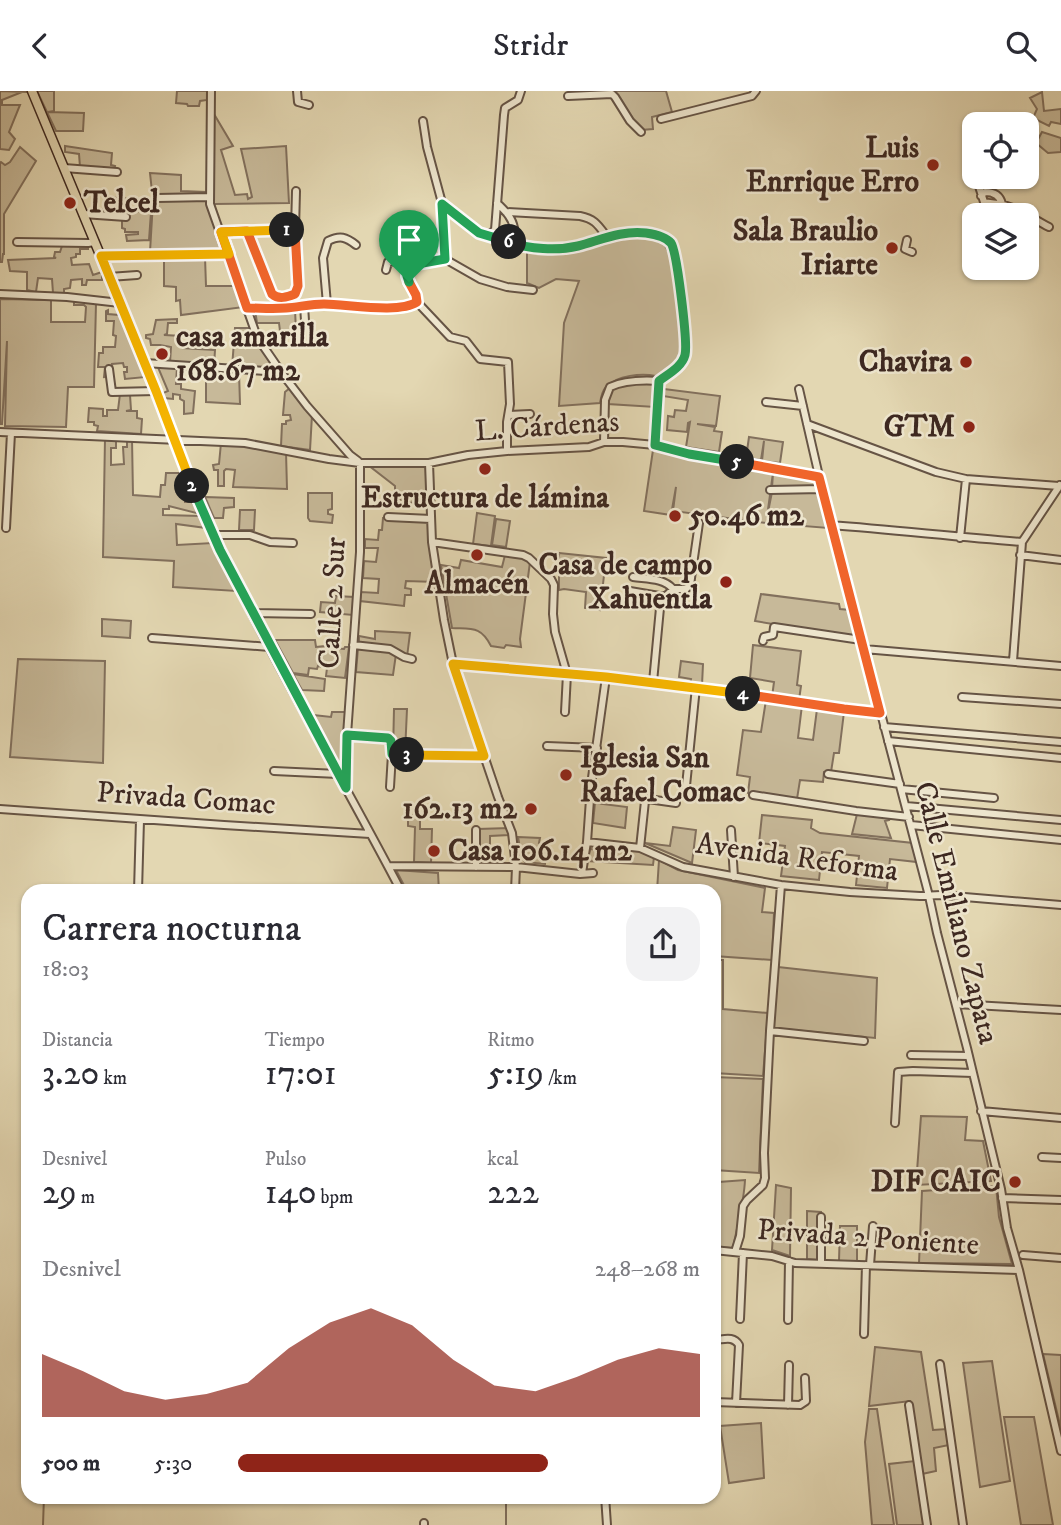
<!DOCTYPE html>
<html lang="es">
<head>
<meta charset="utf-8">
<style>
	body { margin:0; font-family:"IM FELL DW Pica",serif; background:#f2f2f3; color:#2b2b33; height:100vh; display:flex; flex-direction:column; font-size:26px; white-space:nowrap }
	* { box-sizing:border-box; margin:0 }
	p { font-size:23px; color:#7c7c81 }
	.icon { flex:none; width:38px; height:38px; fill:none; stroke:currentColor; stroke-width:2; stroke-linecap:round; stroke-linejoin:round }
	.map { position:relative; flex:1; overflow:hidden }
	.details { position:absolute; left:21px; top:793px; width:700px; height:620px; display:flex; flex-direction:column; background:#fff; border-radius:21px; box-shadow:0 2px 5px #0004 }
	.details>* { flex:none }
	.controls { position:absolute; left:962px; top:21px; display:grid; gap:14px }
	.controls a { display:grid; place-items:center; width:77px; height:77px; border-radius:14px; background:#fff; box-shadow:0 2px 5px #0004; font-size:35px }
	.pin { position:absolute; display:grid; place-items:center; width:60px; height:60px; color:#fff; margin:-72px -30px; border-radius:50% 50% 50% 0; rotate:-45deg; box-shadow:0 0 7px #0007 }
	.pin .icon { rotate:45deg }
	.km { position:absolute; width:35px; height:35px; margin:-18px; border-radius:50%; background:#222; color:#fff; font-size:19px; line-height:35px; text-align:center }
	.round { display:grid; place-items:center; flex:none; width:74px; height:74px; border-radius:21px; background:#f2f2f3 }
	.headline { display:flex; align-items:center; justify-content:space-between; height:119px; padding:0 21px }
	h1 { font-size:38px; font-weight:600; line-height:52px }
	.stats { display:grid; grid-template-columns:repeat(3,1fr); gap:10px; height:119px; padding:7px 21px }
	.stats div { display:grid; align-content:center }
	.stats b { font-size:35px; font-weight:600 }
	.stats small { font-size:19px; font-weight:400 }
	.stats p { font-size:19px }
	.chart { height:196px; padding:14px 21px }
	.chart p { display:flex; justify-content:space-between }
	.chart svg { width:100%; height:126px; margin-top:7px; fill:#8f2418; opacity:.7 }
	ul { padding:0 21px; list-style:none; font-size:23px }
	li { display:grid; grid-template-columns:112px 84px 1fr; align-items:center; height:52px }
	li i { height:18px; border-radius:9px; background:#8f2418 }
	header { display:flex; justify-content:space-between; align-items:center; height:91px; padding:0 21px; background:#fff; font-size:32px; font-weight:600 }
	.map>svg:first-child { display:block }
	.green { fill:#c7b999; stroke:#82705d; stroke-width:2 }
	.lines { fill:none; stroke-linecap:round; stroke-linejoin:round }
	.stream { stroke:#7f6e5b; stroke-width:2 }
	.minor-casing { stroke:#665445; stroke-width:10 }
	.major-casing { stroke:#3d2821; stroke-width:11 }
	.minor { stroke:#ede5cd; stroke-width:6 }
	.major { stroke:#e3d7b2; stroke-width:8 }
	.split-1-casing { stroke:#fff; stroke-width:14 }
	.split-2-casing { stroke:#fff; stroke-width:14 }
	.split-3-casing { stroke:#fff; stroke-width:14 }
	.split-4-casing { stroke:#fff; stroke-width:14 }
	.split-5-casing { stroke:#fff; stroke-width:14 }
	.split-6-casing { stroke:#fff; stroke-width:14 }
	.split-7-casing { stroke:#fff; stroke-width:14 }
	.split-1 { stroke:#f0652b; stroke-width:9 }
	.split-2 { stroke:#f5b400; stroke-width:9 }
	.split-3 { stroke:#22a559; stroke-width:9 }
	.split-4 { stroke:#f5b400; stroke-width:9 }
	.split-5 { stroke:#f0652b; stroke-width:9 }
	.split-6 { stroke:#22a559; stroke-width:9 }
	.split-7 { stroke:#22a559; stroke-width:9 }
	.poi-dot { fill:#8f2418; stroke:#ede5cd; stroke-width:2.5 }
	.labels { text-anchor:middle; dominant-baseline:central; stroke-width:5; stroke-linejoin:round; paint-order:stroke }
	.poi-label { font-size:30px; font-weight:bold; fill:#3d2821; stroke:#ede5cd; text-anchor:end }
	.street-label { font-size:30px; fill:#3d2821; stroke:#ede5cd }
</style>
</head>
<body>
<header><svg class="icon" aria-label="back" viewBox="0 0 24 24"><path d="M15 5l-7 7 7 7"/></svg>Stridr<svg class="icon" aria-label="search" viewBox="0 0 24 24"><circle cx="10" cy="10" r="6"/><path d="M15 15l6 6"/></svg></header>
<div class="map">
<svg width="1061" height="1434" viewBox="0 0 1061 1434">
	<rect width="100%" height="100%" fill="#e3d7b2"/>
	<filter id="stains"><feTurbulence type="fractalNoise" baseFrequency=".00286" numOctaves="4"/><feColorMatrix values="0 0 0 0 .2 0 0 0 0 .09 0 0 0 0 .02 0 0 0 .5 -.17"/></filter>
	<radialGradient id="worn" r=".72"><stop offset=".6" stop-color="#630" stop-opacity="0"/><stop offset="1" stop-color="#630" stop-opacity=".3"/></radialGradient>
	<!-- green -->
	<path class="green" d="M0 0 29 1H22L2 9V14H20L9 41 15 48 9 59 0 58Z
		M37 0H54V20L48 21 84 22 83 40H56Z
		M177 0H207V9L200 10 199 15H188L187 13 176 12Z
		M607 0H666L672 21 652 26 653 38 641 39Z
		M1042 1 1044 20 1061 18V33L1051 31 1049 35 1033 27 1037 18 1030 7Z
		M214 23 233 55 221 59 235 104 247 103 248 108 252 106 241 58 286 55 289 112 214 113Z
		M1042 41 1061 47V61L1048 62 1036 52Z
		M65 55 112 62 111 74 115 75 114 79 80 76 79 63 65 61Z
		M20 56 36 70 4 123V163H3L2 171H0V72L1 71 5 74 10 71Z
		M150 82 181 84V100L206 101V107L208 109 226 160 150 161 153 110Z
		M105 106 131 108 130 120 151 121 149 149 127 150 126 144 138 143V141H125V138L122 137V127L90 125V120H103L104 116 110 117 111 110 105 109Z
		M646 146 663 151 672 167 682 253C679 273 673 275 656 285 642 282 617 284 606 296 602 300 601 306 600 312L559 315 564 232 579 190 556 188 539 197 527 192V161L566 162 614 149Z
		M63 152H88V158H80V163H76V166L71 167 72 174 89 173 93 184 102 181V189H87L86 194H82V188L71 189 70 197 64 198V202H53L52 188 38 187 36 201 27 199V181L10 180 8 169 56 167 54 166 55 161H60Z
		M164 166H205L206 195H236L244 216 181 224 180 209 176 210V196L164 195Z
		M0 208 51 209V231H85L86 216 84 214H74V210L96 212 94 296H68L66 336 5 335 7 250 2 333H0Z
		M295 218 296 241 280 240 279 232H257L255 219Z
		M108 219V223L119 224C133 241 139 266 146 286L125 288 124 281H127V276H124L123 272 112 273 113 285 104 286 105 276H98L99 262H103V256H115L116 245 113 244 114 230H106V220Z
		M177 228V232H168L167 243 164 244 182 245V257L215 259 214 275 170 272 171 256 160 254H151L150 248 146 247V244L153 243 156 229Z
		M235 237H252L277 280 232 277Z
		M157 274 177 276 176 293H181V298L195 300 193 322 184 323V310L180 308V304L173 303V308L164 307 163 302 168 300Z
		M211 279 239 281 240 313 206 311V285H211Z
		M657 292 655 316 608 313 611 297 619 293Z
		M290 297 312 324 310 359 281 355 282 333H286V330L291 329 290 324H283L285 301Z
		M664 298 720 305 716 335 697 333 715 336 714 340 722 341 719 361 686 356 690 331 688 332 687 341 667 339 668 325 674 326 675 319 686 320 688 309 663 305Z
		M120 303 130 304 131 319 126 320H137V327L142 328 141 343 97 340 98 335 94 334V331H88L89 317 103 318V325H107V319H118Z
		M749 346 783 351 780 372 762 370 764 350 761 369 746 367Z
		M105 347 116 349V357H111V374L124 373 123 356H127V348H132L133 404 160 406 161 394H165L166 382H180L182 387 185 386 192 408 185 407V411H192L200 423 169 415V418H163V424L201 425 206 437 176 433 177 454 213 452 236 500 173 496 174 470 103 466Z
		M221 352 243 354 286 361 287 398 233 396 235 379 226 378 224 380V395H218V379H214L213 374 219 373Z
		M653 359 817 386 819 396 772 397 773 382 767 426 772 401 820 399 828 437 766 432 673 420 676 396 671 424 644 420Z
		M368 374 427 375 429 407H425L428 408 427 416 395 407V395Z
		M308 402H332V418L328 419V423L333 424 332 432 310 430 308 427Z
		M205 406 234 407V416L224 417 223 427H214Z
		M240 419H255L254 439H239Z
		M477 422 495 425 491 455 473 453Z
		M383 427 429 430V451L436 491 406 490 405 497 411 498V504H405L404 515 360 510 361 501 378 502 379 488 363 487 364 470 376 471 378 457H365V448L378 449 379 439H382Z
		M496 428 510 430 506 456 492 454Z
		M559 462 606 467 600 519 585 517 586 501 564 498 559 499Z
		M505 464 521 466 530 471 520 548 521 556 506 554 504 557 491 555C481 535 472 538 452 537L441 474 459 477 461 469 502 476Z
		M761 503 839 513 840 518 850 519 859 547 755 530Z
		M336 505 354 506 353 524 320 521 321 511 335 512Z
		M102 528 131 530 130 547 102 545Z
		M375 540 410 542 407 566 391 557 359 553V545L375 548Z
		M275 549H315L316 556 325 555 326 549 334 550 333 557 344 558 345 556H349L345 587 326 585 327 577 318 575 317 578 309 577 308 584 293 582Z
		M753 554 801 560 797 594 801 595 799 609 772 606 774 591 750 587Z
		M358 557 389 560 396 563 393 584 356 581Z
		M18 568 105 570 103 672 10 666Z
		M681 570 703 573 702 594 690 593 691 588 679 586Z
		M293 583 325 588 324 600 302 599Z
		M766 609 802 614 798 647 813 649 817 618 844 621 839 662H834L831 681H824L823 691 800 689 797 708 748 702 750 686 737 684 743 639 761 641Z
		M394 618H407L405 662H393Z
		M332 621H346L344 681 313 624 331 626Z
		M595 712 627 716 625 737 593 732Z
		M857 723 888 726 889 729 885 730 891 747 852 743Z
		M408 724H420V738H432L431 772 414 771 415 736 408 735Z
		M762 724 812 729 811 737 820 742 913 752 917 771 890 768 887 797 856 794 859 765 822 761 819 789 781 785 785 755 759 752Z
		M673 736 696 739 692 772 645 752 670 755Z
		M509 737V744L490 745V770H478V738Z
		M518 746 540 747 539 752 547 753 545 773 525 771 522 768Z
		M590 758 638 759 654 766 653 774 587 770Z
		M659 769 678 779 765 797 762 821 774 822 772 869 714 865V800H657Z
		M396 779 438 782 439 800H407Z
		M714 869H723V918L768 922 763 985 714 982Z
		M778 876 877 887 875 947 773 937Z
		M714 986 763 988 759 1082 714 1079Z
		M921 1025 967 1026 965 1049 983 1050 991 1090 916 1094Z
		M745 1089C744 1112 737 1135 733 1157L714 1156 719 1091Z
		M776 1094 791 1097 790 1165 772 1159Z
		M996 1095 999 1126 1012 1173 919 1172 922 1100Z
		M807 1120 821 1121 818 1169 807 1168Z
		M840 1135H857V1170H839Z
		M875 1256 921 1261 933 1339 947 1338 949 1354 934 1357 936 1380 922 1383 910 1310 869 1315Z
		M1043 1263 1061 1264V1338Z
		M992 1270 1010 1390 980 1396 963 1272Z
		M869 1318H877L894 1434H872L865 1351Z
		M1004 1326H1034L1053 1434H1021Z
		M761 1332 764 1387 729 1392 720 1335Z
		M915 1370 925 1434H897L889 1373Z"/>
	<g class="lines">
		<!-- stream -->
		<path class="stream" d="M43 1434 44 1405
			M506 1434V1405"/>
		<!-- minor casing -->
		<g class="minor-casing">
			<path id="minor" d="M211 0 210 113 257 246 281 281 307 315 350 364 358 370
				M297 0 298 11 309 14
				M568 5 612 3 615 6 630 30 641 41
				M661 28 752 5 756 0
				M975 72V81
				M64 77 117 81
				M976 86 984 111C991 113 999 112 1007 115 1022 119 1035 129 1049 136
				M981 105 985 101C994 101 1000 104 1002 113
				M157 107 210 106
				M442 112 479 142 487 145 495 139 504 24 505 17 518 9 521 0
				M506 121 580 125C595 128 598 134 607 146
				M83 123 126 126
				M247 140 272 203C279 209 287 206 295 203L298 195 295 139 296 100
				M221 141 295 139
				M493 142H509L514 137C512 126 505 120 497 112
				M487 145C511 152 535 159 561 157 594 155 623 136 656 145 662 146 667 147 670 152 678 163 681 205 683 221 684 232 688 259 683 269 678 278 668 284 659 290
				M907 149 905 158 912 161
				M17 151 88 152 95 151
				M101 165 229 163
				M445 168 480 188 507 196 533 199
				M386 179 388 171 396 170 410 176
				M109 186 137 184
				M0 203 67 206 120 212
				M417 211 416 204 407 185 410 176 417 173 445 168 442 112 427 56 423 30
				M417 211 450 246 466 250 480 268 508 271 510 313 507 331V360
				M327 213 323 167 328 150C340 144 346 146 356 154
				M304 214 305 230
				M247 217C260 217 273 218 286 217 299 216 311 213 324 213 347 213 399 223 417 211
				M145 272 281 281
				M109 278 112 301 156 300
				M799 298 822 398 929 805 937 842 967 957 1001 1098 1007 1137 1019 1179 1061 1360
				M766 311 803 315
				M509 324 530 323
				M807 333 936 381 966 388 1059 395
				M0 341 245 352 329 368 360 372H429L468 364 507 360 589 356 604 351H623L655 354 689 363 819 386
				M174 348C188 384 202 421 219 456 274 573 341 685 401 800
				M604 351 605 309 610 296C625 289 643 289 659 290L655 354
				M429 372 432 451 444 529 453 573 498 706 512 742 516 776 515 800
				M770 399 822 398
				M388 426 431 428
				M831 434C895 439 958 446 1022 451
				M6 437 11 342
				M213 444H250L270 451 293 452
				M960 447 966 388
				M432 451 523 464 529 467 551 488 554 494 553 523 555 541 567 583 565 621
				M1020 464 1061 469
				M633 486C646 488 664 487 673 498
				M630 500 665 506
				M253 522 311 523
				M152 547 270 556
				M763 550 764 546 773 544 774 536 861 549
				M353 554 390 558 404 566 412 568
				M864 558 1061 575
				M1013 570 1022 451 1060 394
				M453 573 653 591 843 618 881 622
				M653 591 660 517 665 506 673 498H686L690 494 699 432
				M962 606 1061 613
				M884 636 1061 651
				M347 644 390 648 392 663 390 696
				M888 650 1061 667
				M547 655 597 657
				M392 663 484 665
				M274 680 338 683
				M828 683 900 693
				M346 695 347 644 360 461V372
				M686 695 696 596
				M901 698 994 707
				M753 704 856 720 909 726
				M906 715 1061 729
				M0 718 224 734 370 743
				M911 734 1061 749
				M476 739V776
				M731 739 734 786
				M587 751 640 757 683 776 781 794 850 801 920 805 941 804 1061 814
				M640 757 645 710 648 708 676 712
				M388 775 516 776 580 783 593 782
				M582 782 587 751 591 694 606 586
				M138 800 140 729
				M956 913 1061 919
				M770 940 864 950
				M911 964 969 965
				M981 1020 1061 1027
				M895 1032 898 981 913 980 973 982
				M1042 1066 1061 1067
				M1002 1107 1061 1109
				M714 1159 772 1165 795 1172 1019 1179
				M735 1161 740 1145 743 1115 747 1109 763 1094 765 1087 764 1062 770 940 781 794
				M1023 1164 1061 1167
				M821 1173V1126
				M870 1174 873 1135
				M740 1228 743 1162
				M788 1229 789 1170
				M864 1243 866 1174
				M714 1249C723 1249 733 1244 739 1254L736 1312
				M940 1273 963 1434
				M714 1311 800 1314 806 1310 805 1287
				M788 1314 789 1274
				M909 1314 927 1434
				M605 1405 607 1434
				M424 1432V1434"/>
		</g>
		<!-- major casing -->
		<g class="major-casing">
			<path id="major" d="M32 0 145 272 174 348"/>
		</g>
		<!-- minor -->
		<use href="#minor" class="minor"/>
		<!-- major -->
		<use href="#major" class="major"/>
	</g>
	<g class="lines">
		<!-- split-1 casing -->
		<g class="split-1-casing">
			<path id="split-1" d="M287 139H295L298 195 295 203C287 206 279 209 272 203L247 140 221 141 247 217C260 217 273 218 286 217 299 216 311 213 324 213 347 213 399 223 417 211L416 204 409 191"/>
		</g>
		<!-- split-2 casing -->
		<g class="split-2-casing">
			<path id="split-2" d="M192 395 156 300 101 165 229 163 221 141 287 139"/>
		</g>
		<!-- split-3 casing -->
		<g class="split-3-casing">
			<path id="split-3" d="M192 395 220 459 346 697 347 644 388 647 391 650 392 663 407 664"/>
		</g>
		<!-- split-4 casing -->
		<g class="split-4-casing">
			<path id="split-4" d="M407 664 484 665 453 573 606 586 743 603"/>
		</g>
		<!-- split-5 casing -->
		<g class="split-5-casing">
			<path id="split-5" d="M737 371 819 386 880 622 844 618 743 603"/>
		</g>
		<!-- split-6 casing -->
		<g class="split-6-casing">
			<path id="split-6" d="M509 151C529 158 557 160 578 155 601 149 622 139 646 142 653 143 666 146 671 152 677 161 688 252 685 264 682 276 668 283 659 290L655 354 689 363 737 371"/>
		</g>
		<!-- split-7 casing -->
		<g class="split-7-casing">
			<path id="split-7" d="M409 191 407 185 410 176 417 173 445 168 442 113 479 142 509 151"/>
		</g>
		<!-- split-1 -->
		<use href="#split-1" class="split-1"/>
		<!-- split-2 -->
		<use href="#split-2" class="split-2"/>
		<!-- split-3 -->
		<use href="#split-3" class="split-3"/>
		<!-- split-4 -->
		<use href="#split-4" class="split-4"/>
		<!-- split-5 -->
		<use href="#split-5" class="split-5"/>
		<!-- split-6 -->
		<use href="#split-6" class="split-6"/>
		<!-- split-7 -->
		<use href="#split-7" class="split-7"/>
	</g>
	<!-- markers -->
	<g class="poi-dot">
		<circle cx="933" cy="74" r="7"/>
		<circle cx="70" cy="112" r="7"/>
		<circle cx="892" cy="157" r="7"/>
		<circle cx="162" cy="263" r="7"/>
		<circle cx="966" cy="271" r="7"/>
		<circle cx="969" cy="336" r="7"/>
		<circle cx="485" cy="378" r="7"/>
		<circle cx="675" cy="425" r="7"/>
		<circle cx="477" cy="464" r="7"/>
		<circle cx="726" cy="491" r="7"/>
		<circle cx="566" cy="684" r="7"/>
		<circle cx="531" cy="718" r="7"/>
		<circle cx="434" cy="760" r="7"/>
		<circle cx="1015" cy="1091" r="7"/>
	</g>
	<g class="labels">
		<!-- poi labels -->
		<g class="poi-label">
			<text x="919" y="57">Luis<tspan x="919" dy="34">Enrrique Erro</tspan></text>
			<text x="84" y="112" text-anchor="start">Telcel</text>
			<text x="878" y="140">Sala Braulio<tspan x="878" dy="34">Iriarte</tspan></text>
			<text x="176" y="246" text-anchor="start">casa amarilla<tspan x="176" dy="34">168.67 m2</tspan></text>
			<text x="952" y="271">Chavira</text>
			<text x="955" y="336">GTM</text>
			<text x="485" y="407" text-anchor="middle">Estructura de lámina</text>
			<text x="689" y="425" text-anchor="start">50.46 m2</text>
			<text x="712" y="474">Casa de campo<tspan x="712" dy="34">Xahuentla</tspan></text>
			<text x="477" y="493" text-anchor="middle">Almacén</text>
			<text x="580" y="667" text-anchor="start">Iglesia San<tspan x="580" dy="34">Rafael Comac</tspan></text>
			<text x="517" y="718">162.13 m2</text>
			<text x="448" y="760" text-anchor="start">Casa 106.14 m2</text>
			<text x="1001" y="1091">DIF CAIC</text>
		</g>
		<!-- street labels -->
		<g class="street-label">
			<text transform="translate(547 336) rotate(-4)">L. Cárdenas</text>
			<text transform="translate(333 512) rotate(-87)">Calle 2 Sur</text>
			<text transform="translate(186 708) rotate(4)">Privada Comac</text>
			<text transform="translate(797 767) rotate(8)">Avenida Reforma</text>
			<text transform="translate(956 822) rotate(76)">Calle Emiliano Zapata</text>
			<text transform="translate(868 1147) rotate(4)">Privada 2 Poniente</text>
		</g>
	</g>
	<rect width="100%" height="100%" filter="url(#stains)"/>
	<rect width="100%" height="100%" fill="url(#worn)"/>
</svg>
<div class="controls">
<a><svg class="icon" aria-label="locate" viewBox="0 0 24 24"><circle cx="12" cy="12" r="6"/><path d="M12 2v4M12 18v4M2 12h4M18 12h4"/></svg></a>
<a><svg class="icon" aria-label="layers" viewBox="0 0 24 24"><path d="M12 4l9 5-9 5-9-5zM3 14l9 5 9-5"/></svg></a>
</div>
<div class="pin" style="left:409px;top:191px;background:#1e9e55"><svg class="icon" aria-label="arrive" viewBox="0 0 24 24"><path d="M6 21V4h12l-3 4 3 4H6"/></svg></div>
<b class="km" style="left:287px;top:139px">1</b>
<b class="km" style="left:192px;top:395px">2</b>
<b class="km" style="left:407px;top:664px">3</b>
<b class="km" style="left:743px;top:603px">4</b>
<b class="km" style="left:737px;top:371px">5</b>
<b class="km" style="left:509px;top:151px">6</b>
<section class="details">
<div class="headline"><div><h1>Carrera nocturna</h1><p>18:03</p></div><a class="round"><svg class="icon" aria-label="share" viewBox="0 0 24 24"><path d="M12 15V3M7 8l5-5 5 5M5 13v7h14v-7"/></svg></a></div>
<div class="stats">
<div><p>Distancia</p><b>3.20<small> km</small></b></div>
<div><p>Tiempo</p><b>17:01</b></div>
<div><p>Ritmo</p><b>5:19<small> /km</small></b></div>
</div>
<div class="stats">
<div><p>Desnivel</p><b>29<small> m</small></b></div>
<div><p>Pulso</p><b>140<small> bpm</small></b></div>
<div><p>kcal</p><b>222</b></div>
</div>
<div class="chart"><p><span>Desnivel</span>248–268 m</p>
<svg viewBox="0 0 160 44" preserveAspectRatio="none"><path d="M0 44V22L10 28L20 35L30 38L40 36L50 32L60 20L70 11L80 6L90 12L100 24L110 33L120 35L130 30L140 24L150 20L160 22V44z"/></svg>
</div>
<ul>
<li><b>500 m</b>5:30<i style="width:67%"></i></li>
</ul>
</section>
</div>
</body>
</html>
